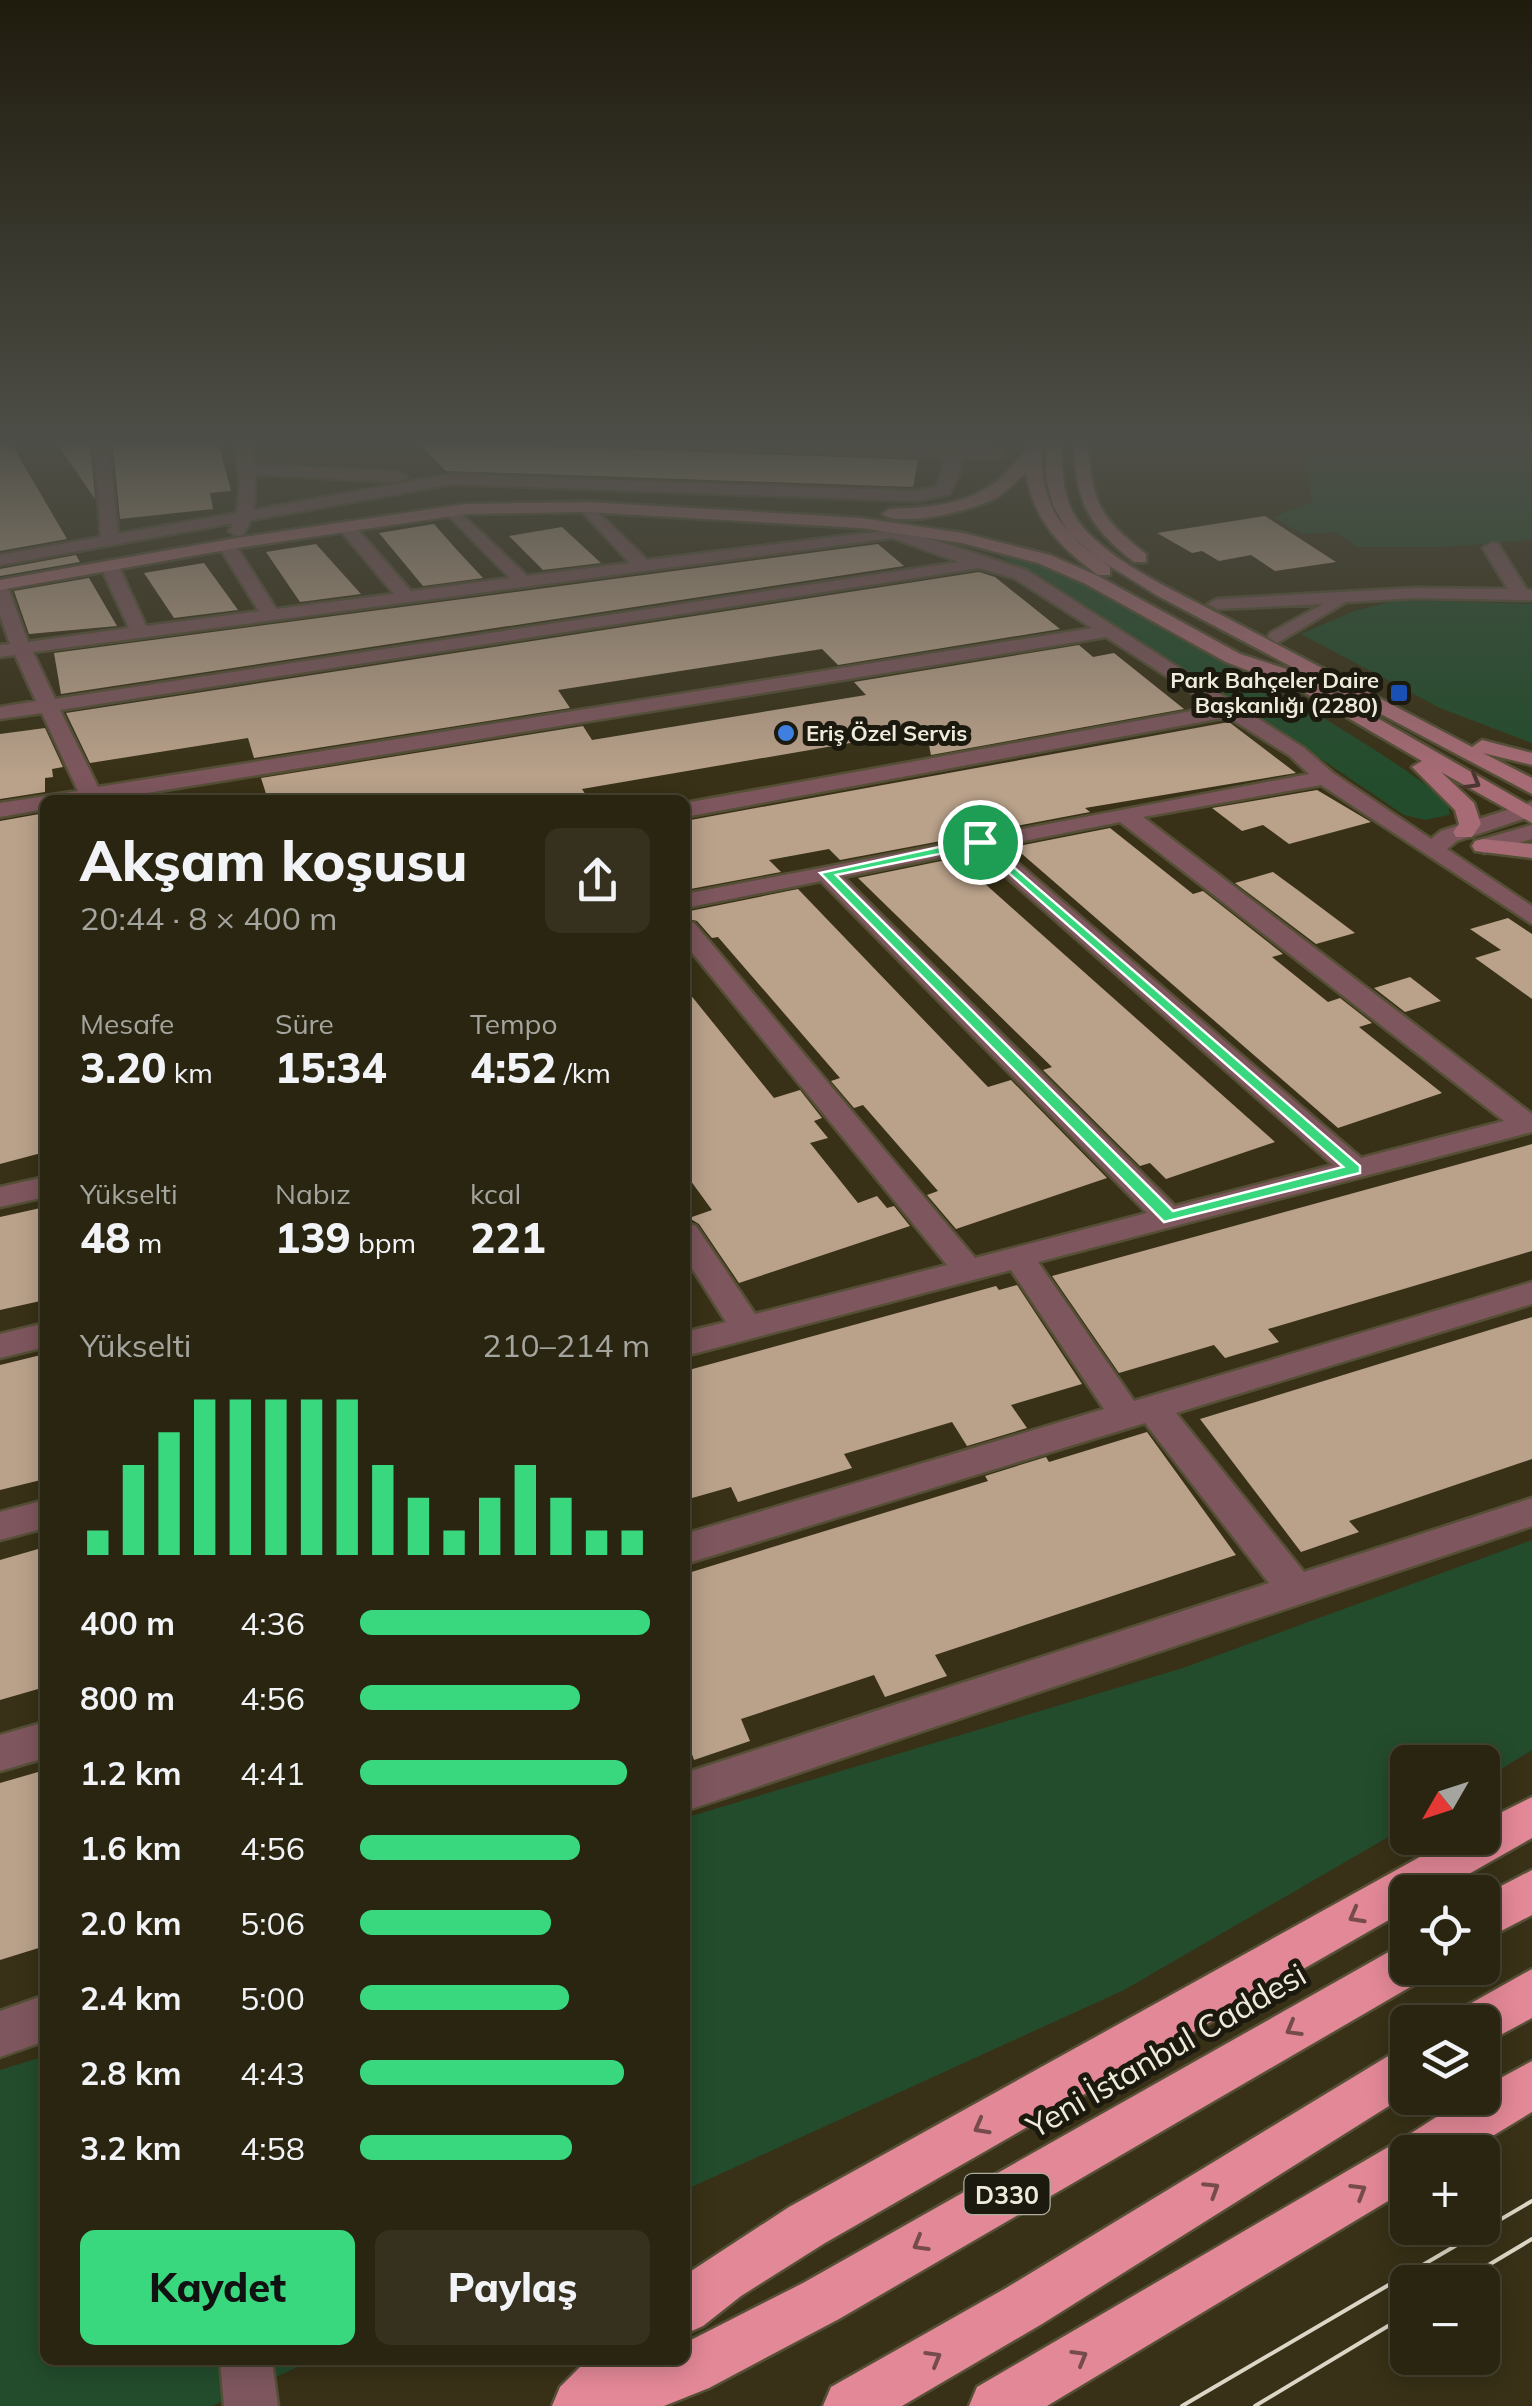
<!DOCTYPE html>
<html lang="tr">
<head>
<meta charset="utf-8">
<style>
	body { margin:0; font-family:Mulish,sans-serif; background:#36311f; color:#f1f3f6; height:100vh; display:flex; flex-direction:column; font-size:38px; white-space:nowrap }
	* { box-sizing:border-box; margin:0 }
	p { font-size:32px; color:#a5a59f }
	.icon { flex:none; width:55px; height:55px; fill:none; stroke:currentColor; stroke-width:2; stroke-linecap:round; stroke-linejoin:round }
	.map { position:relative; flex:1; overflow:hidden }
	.side { position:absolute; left:40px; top:795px; width:650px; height:1570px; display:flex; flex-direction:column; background:#2a2511; border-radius:15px; box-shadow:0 5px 25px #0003,0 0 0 2px #464231 }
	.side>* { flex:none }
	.needle { width:65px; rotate:231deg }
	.fabs { position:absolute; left:1390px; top:1745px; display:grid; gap:20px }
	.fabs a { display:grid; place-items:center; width:110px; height:110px; border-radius:15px; background:#2a2511; box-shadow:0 5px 25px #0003,0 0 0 2px #464231; font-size:50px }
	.pin { position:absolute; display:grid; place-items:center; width:85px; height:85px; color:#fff; margin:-42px; border:5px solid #fff; border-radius:50%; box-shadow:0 2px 10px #0007 }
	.round { display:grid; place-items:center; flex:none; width:105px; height:105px; border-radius:15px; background:#36311f }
	.overview { display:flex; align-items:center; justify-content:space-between; height:170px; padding:0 40px }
	h1 { font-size:55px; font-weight:800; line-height:75px }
	.figures { display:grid; grid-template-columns:repeat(3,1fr); gap:15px; height:170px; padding:10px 40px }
	.figures div { display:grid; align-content:center }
	.figures b { font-size:42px; font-weight:800 }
	.figures small { font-size:28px; font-weight:400 }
	.figures p { font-size:28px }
	.chart { height:280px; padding:20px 40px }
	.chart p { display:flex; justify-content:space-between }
	.chart svg { width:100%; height:180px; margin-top:10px; stroke:#39d87f; stroke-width:6 }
	.primary-button { display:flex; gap:20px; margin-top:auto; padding:20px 40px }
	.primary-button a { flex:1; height:115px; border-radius:15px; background:#39d87f; color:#111; font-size:40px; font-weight:800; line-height:115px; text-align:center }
	.primary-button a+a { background:#36311f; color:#f1f3f6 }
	ul { padding:0 40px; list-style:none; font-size:32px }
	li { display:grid; grid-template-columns:160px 120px 1fr; align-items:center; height:75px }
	li i { height:25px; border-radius:12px; background:#39d87f }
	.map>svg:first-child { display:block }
	.green { fill:#234c2c }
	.building { fill:#b9a18a }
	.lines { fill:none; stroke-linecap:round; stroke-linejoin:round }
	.street-casing { stroke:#554f36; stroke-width:5 }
	.secondary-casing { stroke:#554f36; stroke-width:5 }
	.highway-casing { stroke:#554f36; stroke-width:5 }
	.street { fill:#7d575d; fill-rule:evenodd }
	.secondary { fill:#a66b75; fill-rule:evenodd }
	.highway { fill:#e38897; fill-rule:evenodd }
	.tram { stroke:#dbd6c5; stroke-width:4 }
	.oneway { stroke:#4c3632 }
	.oneway2 { stroke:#764b4c }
	.route { fill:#39d87f; stroke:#fff; stroke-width:2.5; fill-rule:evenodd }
	.transit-dot { fill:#1a4fb4; stroke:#1c190e; stroke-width:4 }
	.shop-dot { fill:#3f7fe0; stroke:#1c190e; stroke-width:4 }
	.labels { text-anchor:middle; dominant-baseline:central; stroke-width:10; stroke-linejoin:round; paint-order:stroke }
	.far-poi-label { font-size:22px; font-weight:bold; fill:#efebdb; stroke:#1c190e; text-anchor:end }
	.shield { fill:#1c190e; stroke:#b0ac9e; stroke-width:2.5 }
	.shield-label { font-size:25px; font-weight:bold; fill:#efebdb }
	.near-street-label { font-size:32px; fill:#efebdb; stroke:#1c190e }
</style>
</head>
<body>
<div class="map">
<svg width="1532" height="2406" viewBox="0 0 1532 2406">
	<rect width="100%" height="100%" fill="#383117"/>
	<!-- green -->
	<path class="green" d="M1368 438H1472L1489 443 1506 440 1532 448V540L1442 547H1357L1336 532 1303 534 1273 517 1313 502 1297 439 1374 445Z
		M1000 551C1084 574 1159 622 1234 666 1307 708 1382 750 1449 802V815L1425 820 1404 815 1223 693 999 555Z
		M1398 600 1532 604V743L1440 708 1301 634 1354 611Z
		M1532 1540V1750L1483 1780 1482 1762H1408L1407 1825 1378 1843 1124 1990 685 2190V1818L1183 1668Z
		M45 2056V2360H313L212 2406H0V2070Z"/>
	<!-- building -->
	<path class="building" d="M0 438H8L67 539 0 551Z
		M53 438H90L95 499Z
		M112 438H217L231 491 210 493 213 509 120 519Z
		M413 438H518L536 439 547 446 918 460 913 487 446 471Z
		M1265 516 1336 562 1275 571 1251 555 1219 561 1202 551 1192 553 1157 533Z
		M434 524 457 550 483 578 423 586 379 533Z
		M562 527 601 563 543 570 509 536Z
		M316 544 361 594 300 602 266 552Z
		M878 544 904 566 61 694 54 653Z
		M76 555 80 562 0 576V569Z
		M204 563 238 610 174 618 144 573Z
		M979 572 995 577 1060 629 838 665 822 649 558 690 570 708 254 758 248 738 90 763 66 713Z
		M89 578 117 626 29 634 14 591Z
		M1079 645 1093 657 1114 653 1184 709 931 755 926 730 582 789 589 800H548L545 796 520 800H268L261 778 583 726 592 740 866 695 854 682Z
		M1229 722 1296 773 1085 808 1090 812 995 830 970 808 941 841 840 860 829 849 769 860 781 872 685 890V821Z
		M45 728 63 767 52 769 53 777 45 778V792L0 799V734Z
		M1317 790 1371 822 1289 844 1263 825 1242 831 1212 808Z
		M45 813V1152L0 1164V821Z
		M1110 828 1193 894 1203 891 1283 954 1272 957 1328 1002 1340 998 1372 1023 1359 1027 1442 1093 1338 1128 1014 847Z
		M956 858 1275 1142 1166 1179 1150 1163 1140 1166 1043 1070 1052 1067 858 878Z
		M1273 872 1299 891 1355 933 1316 944 1235 883Z
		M798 889 988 1087 1011 1080 1107 1178 956 1229 927 1195 938 1191 863 1105 854 1108 831 1081 840 1078 718 937 712 938 697 921 685 918V912Z
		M1508 918 1532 934V999L1475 958 1501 950 1470 929Z
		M1410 977 1441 1001 1405 1012 1374 988Z
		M685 988 774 1098 800 1090 822 1118 814 1121 828 1138 810 1143 858 1203 877 1196 887 1208 894 1206 910 1226 739 1283 699 1224 689 1218 712 1210 685 1173Z
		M1532 1144V1251L1268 1329 1279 1342 1225 1358 1214 1345 1119 1373 1052 1276Z
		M45 1207V1300L0 1310V1217Z
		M1017 1285 1082 1384 1011 1405 1027 1428 967 1446 952 1422 844 1454 852 1468 738 1502 731 1487 685 1500V1371L996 1286 999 1290Z
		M1532 1317V1459L1349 1521 1359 1532 1301 1552 1200 1419Z
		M45 1354V1479L0 1490V1365Z
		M1147 1432 1236 1555 935 1655 947 1676 885 1697 874 1675 741 1719 750 1741 694 1760 685 1734V1574L988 1481 985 1476 1046 1457 1049 1462Z
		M45 1547V1687L0 1700V1560Z
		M45 1770V1946L0 1960V1783Z"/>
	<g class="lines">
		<!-- street casing -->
		<g class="street-casing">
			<path id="street" d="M94 438H108L118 534 237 513 240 486 234 438H248L254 465 399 472 407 477 399 482 255 474 254 510 452 474 917 491 937 487 946 457 547 442 540 438H670L947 448 949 438H963L962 448 996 449 1004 454 996 459 961 457 959 475 949 494 917 501 452 484 251 520 243 535 237 536 229 531 233 523 0 565V555L101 537Z
				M587 502 647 560 900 529 1026 570 1304 748 1333 773 1431 839 1441 831 1532 802V816L1457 841 1447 849 1532 906V924L1321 785 1143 817 1532 1114V1132L1038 1262 1134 1401 1532 1282V1304L1176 1413 1304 1572 1532 1498V1526L685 1811V1773L1269 1583 1145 1423 685 1564V1534L1104 1409 1011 1270 685 1356V1332L726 1322 685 1257V1223L696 1226 755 1314 947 1265 685 944V921L694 923 975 1258 1147 1213 821 881 685 908V894L1309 774 1290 756 1228 717 685 817V803L1214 707 1106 637 104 800H45V809L0 817V803L78 791 42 713 0 719V707L36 701 15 655 0 657V645L10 644 0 615V585L9 590 28 642 129 628 100 565 109 560 118 565 146 626 259 611 218 545 227 540 233 541 276 609 394 594 337 526 345 521 351 522 411 591 510 578 447 514V508L453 506 527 576 630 563 581 510 579 507ZM892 538 959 562 55 699 33 652ZM979 568 1014 578 1092 628 98 787 60 710ZM1120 822 1504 1121 1361 1158 998 846ZM976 850 1333 1165 1175 1206 843 877Z
				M1492 543 1498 544 1527 590H1532V600L1414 598 1346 602 1277 643 1268 637 1270 633 1323 604 1217 609 1208 604 1217 599 1414 588 1508 589 1483 548Z
				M1532 825V839L1484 853 1473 846 1476 841Z
				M45 1177V1197L0 1207V1187Z
				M45 1323V1347L0 1358V1334Z
				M45 1500V1528L0 1540V1512Z
				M45 1722V1758L0 1771V1735Z
				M45 1995V2041L0 2057V2011Z
				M220 2360H272L278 2406H224Z"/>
		</g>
		<!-- secondary casing -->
		<g class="secondary-casing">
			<path id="secondary" d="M1047 438H1061C1062 468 1061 501 1081 525 1114 565 1183 595 1229 619 1310 662 1391 704 1472 747L1482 740 1532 753V765L1483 753 1532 778V794L1158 596 1097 558 1068 532 1053 505 1046 479Z
				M1073 438H1087C1093 501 1095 514 1146 554V562H1134C1084 522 1077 501 1073 438Z
				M1028 446 1041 449C1042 509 1062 533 1110 567V575H1098C1060 547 1033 520 1026 472 1016 482 1007 491 996 498 974 510 901 528 882 514L890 509C953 506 991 501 1028 446Z
				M587 502 861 518 963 533 1050 555 1098 576 1240 654 1299 673 1532 807V823L1441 772 1474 803 1481 824 1472 837H1456L1453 832 1459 824 1455 810 1412 767 1422 761 1302 691 1226 662 1086 584 1038 563 962 543 861 528 587 512 466 514 237 548 0 590V580L237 538 466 504Z
				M1483 839 1532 844V858L1475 851 1472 846 1475 841Z"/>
		</g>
		<!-- highway casing -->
		<g class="highway-casing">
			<path id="highway" d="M1532 1797V1838L1437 1892H1408V1909L825 2243 741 2296 703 2326 685 2334V2275L789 2207 1454 1838H1482V1822Z
				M1532 1870V1915L1482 1941V1896Z
				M1408 1941V1968H1429L1424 1979 839 2319 709 2388 664 2406H552L560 2387 587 2360H685V2343L803 2283Z
				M1532 1969V2018L1482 2045V2022H1459L1466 2006Z
				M1408 2044V2094L1042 2324 902 2406H823L831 2387 1006 2288Z
				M1532 2061V2112L1466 2152H1408V2189L1047 2406H969L977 2387 1402 2139 1466 2098H1482V2088Z"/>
		</g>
		<!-- street -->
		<use href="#street" class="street"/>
		<!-- secondary -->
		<use href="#secondary" class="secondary"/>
		<!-- highway -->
		<use href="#highway" class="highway"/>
		<!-- tram -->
		<path class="tram" d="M1460 2282 1532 2239
			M1182 2406 1532 2201
			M1255 2406 1408 2314"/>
	</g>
	<!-- one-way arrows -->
	<defs><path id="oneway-chevron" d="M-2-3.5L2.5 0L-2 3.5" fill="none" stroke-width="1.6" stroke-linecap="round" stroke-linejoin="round" transform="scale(2.5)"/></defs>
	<use class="oneway" href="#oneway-chevron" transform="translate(1473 782) rotate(30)"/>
	<g class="oneway2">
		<use href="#oneway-chevron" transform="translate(1356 1916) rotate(151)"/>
		<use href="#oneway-chevron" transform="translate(1293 2029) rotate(150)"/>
		<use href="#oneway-chevron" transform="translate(981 2127) rotate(151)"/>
		<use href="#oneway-chevron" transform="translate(1212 2189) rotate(-32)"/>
		<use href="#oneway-chevron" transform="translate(1359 2191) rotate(-31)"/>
		<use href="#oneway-chevron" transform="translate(920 2244) rotate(150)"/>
		<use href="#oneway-chevron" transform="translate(1080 2357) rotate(-30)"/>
		<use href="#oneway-chevron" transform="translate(934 2358) rotate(-30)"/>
	</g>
	<!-- sky -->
	<linearGradient id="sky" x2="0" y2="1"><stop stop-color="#1f1b0d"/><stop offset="0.57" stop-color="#4d4e47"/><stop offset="1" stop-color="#4d4e47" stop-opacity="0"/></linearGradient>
	<rect width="1532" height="775" fill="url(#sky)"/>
	<!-- route -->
	<path class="route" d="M980 838 1360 1166V1173L1164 1222 820 873ZM978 846 1343 1167 1173 1211 836 875Z"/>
	<!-- markers -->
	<rect class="transit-dot" x="1389" y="683" width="20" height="20" rx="5"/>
	<circle class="shop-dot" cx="786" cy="733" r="10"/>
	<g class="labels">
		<!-- far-poi labels -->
		<g class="far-poi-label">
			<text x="1379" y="680">Park Bahçeler Dai̇re<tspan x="1379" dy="25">Başkanlığı (2280)</tspan></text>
			<text x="806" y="733" text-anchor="start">Eriş Özel Servis</text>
		</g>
		<!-- shield labels -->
		<rect class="shield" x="964.5" y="2174" width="85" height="40" rx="8"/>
		<g class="shield-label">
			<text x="1007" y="2194">D330</text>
		</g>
		<!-- near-street labels -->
		<g class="near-street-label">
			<text transform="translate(1166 2050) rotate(-30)">Yeni İstanbul Caddesi</text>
		</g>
	</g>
</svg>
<div class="fabs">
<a><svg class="needle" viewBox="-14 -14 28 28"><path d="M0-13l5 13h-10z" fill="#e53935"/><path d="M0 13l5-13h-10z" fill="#a5a59f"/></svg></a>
<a><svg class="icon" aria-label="locate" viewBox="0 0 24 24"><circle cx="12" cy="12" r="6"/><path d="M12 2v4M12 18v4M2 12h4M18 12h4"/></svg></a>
<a><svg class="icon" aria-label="layers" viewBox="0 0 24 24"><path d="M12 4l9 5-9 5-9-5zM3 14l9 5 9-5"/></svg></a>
<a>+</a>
<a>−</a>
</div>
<div class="pin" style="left:980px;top:842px;background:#1e9e55"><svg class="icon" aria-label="arrive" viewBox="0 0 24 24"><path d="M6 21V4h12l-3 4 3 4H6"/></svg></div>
<section class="side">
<div class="overview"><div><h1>Akşam koşusu</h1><p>20:44 · 8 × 400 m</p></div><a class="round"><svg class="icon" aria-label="share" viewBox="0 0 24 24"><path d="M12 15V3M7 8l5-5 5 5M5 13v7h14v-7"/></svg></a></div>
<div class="figures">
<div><p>Mesafe</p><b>3.20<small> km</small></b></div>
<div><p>Süre</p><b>15:34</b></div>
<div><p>Tempo</p><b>4:52<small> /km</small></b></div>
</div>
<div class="figures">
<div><p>Yükselti</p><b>48<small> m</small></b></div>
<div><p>Nabız</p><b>139<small> bpm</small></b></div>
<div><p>kcal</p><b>221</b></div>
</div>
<div class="chart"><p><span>Yükselti</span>210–214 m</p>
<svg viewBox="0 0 160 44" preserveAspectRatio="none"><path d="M5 44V38M15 44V22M25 44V14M35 44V6M45 44V6M55 44V6M65 44V6M75 44V6M85 44V22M95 44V30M105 44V38M115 44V30M125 44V22M135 44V30M145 44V38M155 44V38"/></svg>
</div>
<ul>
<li><b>400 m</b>4:36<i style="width:100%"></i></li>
<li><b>800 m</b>4:56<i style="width:76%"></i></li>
<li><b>1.2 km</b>4:41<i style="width:92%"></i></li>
<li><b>1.6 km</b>4:56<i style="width:76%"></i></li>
<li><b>2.0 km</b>5:06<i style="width:66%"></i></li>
<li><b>2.4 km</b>5:00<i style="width:72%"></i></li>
<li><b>2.8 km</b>4:43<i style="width:91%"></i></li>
<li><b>3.2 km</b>4:58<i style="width:73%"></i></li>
</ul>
<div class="primary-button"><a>Kaydet</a><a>Paylaş</a></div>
</section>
</div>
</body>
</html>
